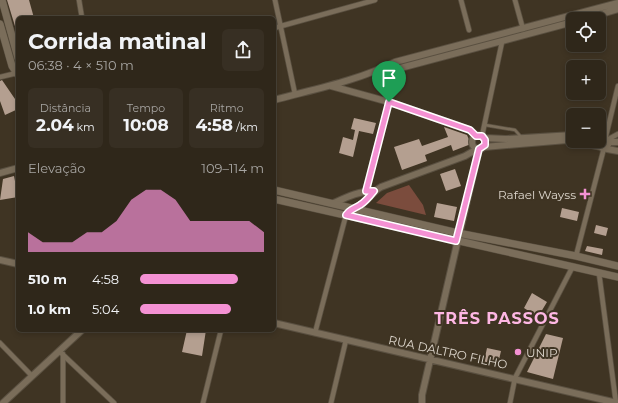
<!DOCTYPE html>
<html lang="pt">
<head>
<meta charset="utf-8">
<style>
	body { margin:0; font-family:Montserrat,sans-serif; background:#372f23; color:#f1f3f6; height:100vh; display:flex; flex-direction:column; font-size:15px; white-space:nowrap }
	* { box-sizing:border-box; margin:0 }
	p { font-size:13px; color:#a7a5a2 }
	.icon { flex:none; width:22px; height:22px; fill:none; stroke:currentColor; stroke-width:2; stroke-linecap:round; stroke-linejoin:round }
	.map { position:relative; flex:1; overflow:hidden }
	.drawer { position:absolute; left:16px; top:16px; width:260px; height:316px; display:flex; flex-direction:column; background:#2f271a; border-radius:6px; box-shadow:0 2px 6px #0003,0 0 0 1px #4a4439 }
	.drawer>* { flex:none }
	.controls { position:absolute; left:566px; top:12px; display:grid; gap:8px }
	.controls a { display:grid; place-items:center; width:40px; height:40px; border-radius:6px; background:#2f271a; box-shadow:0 2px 6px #0003,0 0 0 1px #4a4439; font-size:20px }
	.pin { position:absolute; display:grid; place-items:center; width:34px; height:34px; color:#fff; margin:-41px -17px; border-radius:50% 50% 50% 0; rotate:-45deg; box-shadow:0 0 4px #0007 }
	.pin .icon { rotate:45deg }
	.round { display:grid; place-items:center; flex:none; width:42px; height:42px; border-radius:6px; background:#372f23 }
	.headline { display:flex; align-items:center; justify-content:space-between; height:68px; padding:0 12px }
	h1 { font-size:22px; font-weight:700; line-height:30px }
	.figures { display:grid; grid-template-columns:repeat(3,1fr); gap:6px; height:68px; padding:4px 12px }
	.figures div { display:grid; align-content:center; border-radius:6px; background:#372f23; text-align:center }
	.figures b { font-size:17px; font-weight:700 }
	.figures small { font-size:11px; font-weight:400 }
	.figures p { font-size:11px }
	.chart { height:112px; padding:8px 12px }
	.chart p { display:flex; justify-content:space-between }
	.chart svg { width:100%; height:72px; margin-top:4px; fill:#f491d3; opacity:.7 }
	ul { padding:0 12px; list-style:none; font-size:13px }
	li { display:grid; grid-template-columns:64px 48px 1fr; align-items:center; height:30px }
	li i { height:10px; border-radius:5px; background:#f491d3 }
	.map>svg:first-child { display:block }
	.green { fill:#7b4c3d }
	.building { fill:#b49f90 }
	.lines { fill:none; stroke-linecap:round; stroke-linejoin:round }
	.service-casing { stroke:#5a5041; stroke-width:4 }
	.minor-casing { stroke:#5a5041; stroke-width:6 }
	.tertiary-casing { stroke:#5a5041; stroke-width:8 }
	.secondary-casing { stroke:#5a5041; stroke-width:8 }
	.service { stroke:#7a6d5a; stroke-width:2.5 }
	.minor { stroke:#7a6d5a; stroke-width:4.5 }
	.tertiary { stroke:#7a6d5a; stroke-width:6 }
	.secondary { stroke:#7a6d5a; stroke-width:7 }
	.route-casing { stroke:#fff; stroke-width:8 }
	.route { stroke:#f491d3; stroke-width:5 }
	.poi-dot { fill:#f491d3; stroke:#3f3423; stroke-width:1.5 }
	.labels { text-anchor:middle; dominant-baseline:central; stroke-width:4; stroke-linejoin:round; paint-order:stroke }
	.poi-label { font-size:12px; fill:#ded7cd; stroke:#3f3423; text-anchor:end }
	.street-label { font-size:12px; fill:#ded7cd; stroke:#3f3423 }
	.district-label { font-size:16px; font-weight:bold; letter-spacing:1px; fill:#feb7e4; stroke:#3f3423 }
</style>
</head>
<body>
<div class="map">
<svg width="618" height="403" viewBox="0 0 618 403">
	<rect width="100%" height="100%" fill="#3f3423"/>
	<!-- green -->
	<path class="green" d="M409 185 423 205 426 215 376 203 387 193Z"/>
	<!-- building -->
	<path class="building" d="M7 0H29L34 18H18V36Z
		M2 80 15 99 18 98V109L5 115 0 101V81Z
		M354 118 376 123 373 134 359 131 353 157 339 153 343 137 353 140 355 130 351 129Z
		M444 127 467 135 471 144 453 151 451 145 425 155 427 161 402 170 394 147 419 139 422 146 448 137Z
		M455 169 461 186 446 191 440 174Z
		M14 176 18 197 0 200 3 179Z
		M437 203 457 207 454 221 434 217Z
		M562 208 579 212 577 221 560 217Z
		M596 225 608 228 606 236 594 233Z
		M587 246 603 249 602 255 585 251Z
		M532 293 547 302 538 317 524 308Z
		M187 330H206L202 356 182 352Z
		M546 334 563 338 553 379 527 372Z
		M487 348 501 351 498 364 484 362Z"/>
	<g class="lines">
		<!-- service casing -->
		<g class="service-casing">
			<path id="service" d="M485 125 515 130 522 138"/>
		</g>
		<!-- minor casing -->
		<g class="minor-casing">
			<path id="minor" d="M79 0 82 18
				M275 0 295 94
				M461 0 469 30
				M515 0 523 29
				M274 28 375 0
				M0 77 17 73
				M482 136 502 42
				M605 140 618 86
				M607 140 618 134
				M366 191 389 102
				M576 256 604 148
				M599 273 616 403
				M315 333 346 215
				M0 343 32 376
				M59 351 114 403
				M63 354V403
				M203 403 221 330
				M331 403 346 340
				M510 403 515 378 573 266"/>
		</g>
		<!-- tertiary casing -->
		<g class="tertiary-casing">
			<path id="tertiary" d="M584 19 618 9
				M381 69 393 70 573 22
				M331 86 389 102 470 130 476 136
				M274 100C315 89 357 81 395 62L618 3
				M472 142a7 7 0 1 1 14 0a7 7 0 1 1-14 0Z
				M485 138 506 139 573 135
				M608 142H618
				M484 147 567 140 602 147
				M606 148 609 143 603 140 600 143 602 148 618 151
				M0 173 18 168
				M334 203C347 197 359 191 374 191
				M346 215C350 209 354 209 359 206 368 201 372 192 381 187L465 156 477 149
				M0 260 18 264
				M274 323 617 403
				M3 403 82 330
				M422 403V395L479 149"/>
		</g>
		<!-- secondary casing -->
		<g class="secondary-casing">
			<path id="secondary" d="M2 0 18 58
				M0 24 12 66 18 75
				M274 190 458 233 576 256 618 266
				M274 199 618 277"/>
		</g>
		<!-- service -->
		<use href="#service" class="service"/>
		<!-- minor -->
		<use href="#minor" class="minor"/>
		<!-- tertiary -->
		<use href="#tertiary" class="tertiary"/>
		<!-- secondary -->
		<use href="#secondary" class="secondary"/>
	</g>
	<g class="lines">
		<!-- route casing -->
		<g class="route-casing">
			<path id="route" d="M389 102 470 130 476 136H482L485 140V145L479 149 456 241 346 215C350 209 354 209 360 205 365 202 370 196 374 191H366Z"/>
		</g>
		<!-- route -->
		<use href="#route" class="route"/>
	</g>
	<!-- markers -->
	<g class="poi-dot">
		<path d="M583 188h4v4h4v4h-4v4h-4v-4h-4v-4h4z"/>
		<circle cx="518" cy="352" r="4"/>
	</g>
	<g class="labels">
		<!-- poi labels -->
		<g class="poi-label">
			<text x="576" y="194">Rafael Wayss</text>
			<text x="526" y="352" text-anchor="start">UNIP</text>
		</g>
		<!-- street labels -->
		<g class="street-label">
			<text transform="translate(448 352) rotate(12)">RUA DALTRO FILHO</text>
		</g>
		<!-- district labels -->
		<g class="district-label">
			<text x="497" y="318">TRÊS PASSOS</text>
		</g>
	</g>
</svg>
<div class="controls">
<a><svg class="icon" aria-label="locate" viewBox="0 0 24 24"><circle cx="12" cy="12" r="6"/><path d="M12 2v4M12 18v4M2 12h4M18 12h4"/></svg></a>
<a>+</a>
<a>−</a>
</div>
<div class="pin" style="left:389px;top:102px;background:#1e9e55"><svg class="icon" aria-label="arrive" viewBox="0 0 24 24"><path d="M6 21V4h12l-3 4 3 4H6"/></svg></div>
<section class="drawer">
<div class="headline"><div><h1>Corrida matinal</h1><p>06:38 · 4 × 510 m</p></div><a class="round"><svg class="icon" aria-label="share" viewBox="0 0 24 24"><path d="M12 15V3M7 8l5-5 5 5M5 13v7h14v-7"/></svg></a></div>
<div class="figures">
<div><p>Distância</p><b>2.04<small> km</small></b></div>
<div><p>Tempo</p><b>10:08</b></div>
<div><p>Ritmo</p><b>4:58<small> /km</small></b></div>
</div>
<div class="chart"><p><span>Elevação</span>109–114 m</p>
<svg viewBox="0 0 160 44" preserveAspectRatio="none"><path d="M0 44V32L10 38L20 38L30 38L40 32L50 32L60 25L70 12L80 6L90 6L100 12L110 25L120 25L130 25L140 25L150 25L160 32V44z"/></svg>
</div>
<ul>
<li><b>510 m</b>4:58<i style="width:79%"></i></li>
<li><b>1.0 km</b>5:04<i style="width:73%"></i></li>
</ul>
</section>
</div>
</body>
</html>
